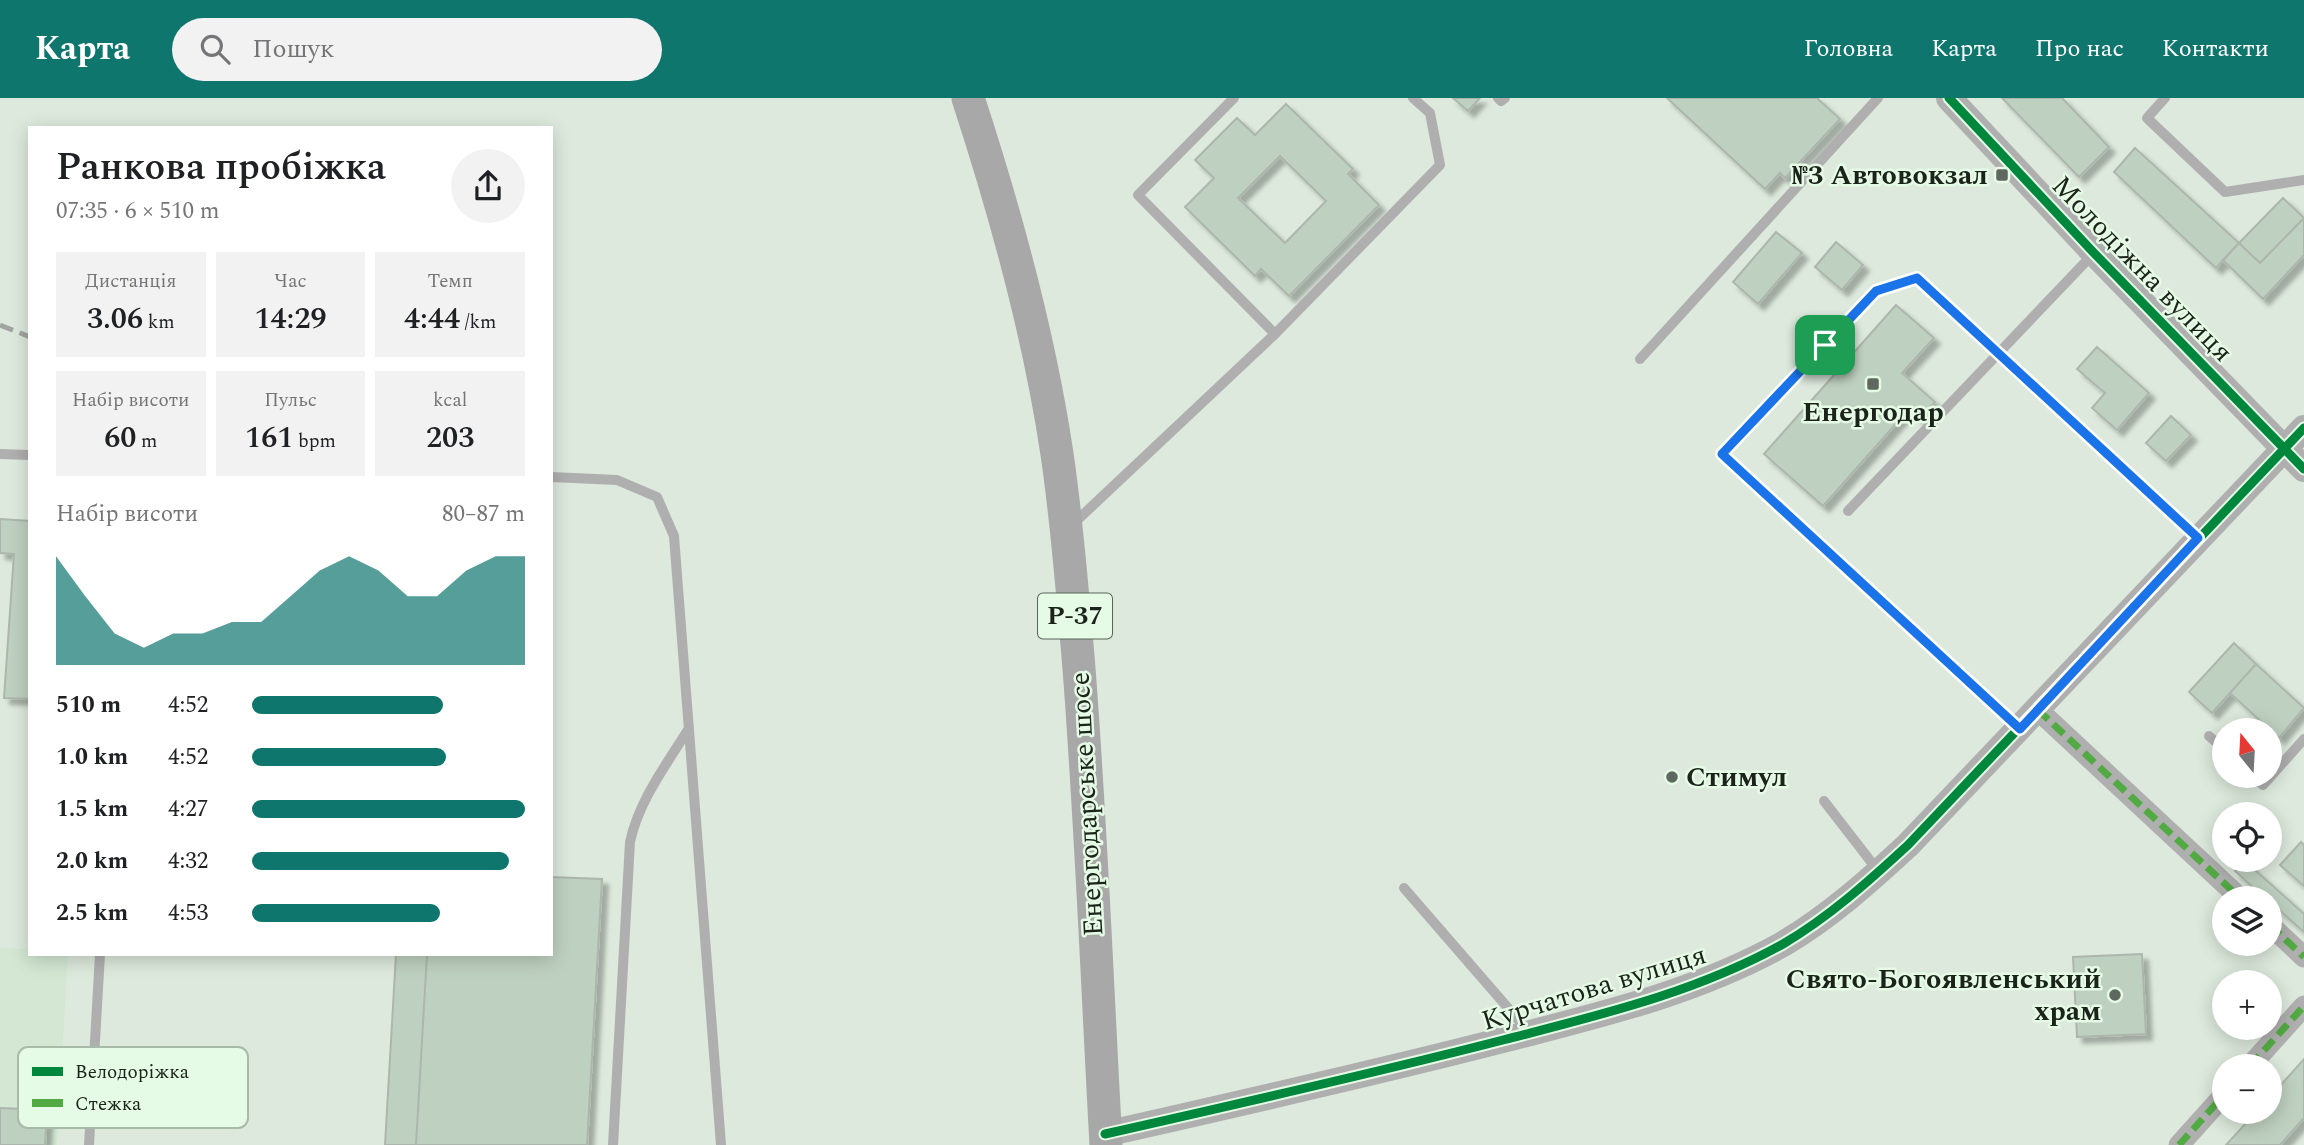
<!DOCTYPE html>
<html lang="uk">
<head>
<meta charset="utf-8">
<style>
	body { margin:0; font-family:Spectral,serif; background:#f2f2f2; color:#202124; height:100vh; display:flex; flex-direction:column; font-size:26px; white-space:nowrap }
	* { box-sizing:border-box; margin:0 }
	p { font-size:23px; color:#757577 }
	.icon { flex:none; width:38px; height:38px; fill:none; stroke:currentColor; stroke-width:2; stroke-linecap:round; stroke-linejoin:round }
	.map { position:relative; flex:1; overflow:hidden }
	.side { position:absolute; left:28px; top:28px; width:525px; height:830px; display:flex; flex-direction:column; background:#fff; border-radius:0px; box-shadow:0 4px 18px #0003 }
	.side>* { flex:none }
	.needle { width:46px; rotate:342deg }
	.buttons { position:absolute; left:2212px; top:620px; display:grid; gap:14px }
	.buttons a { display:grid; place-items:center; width:70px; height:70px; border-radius:50%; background:#fff; box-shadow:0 4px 18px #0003; font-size:35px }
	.pin { position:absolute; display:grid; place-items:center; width:60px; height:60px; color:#fff; margin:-30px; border-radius:14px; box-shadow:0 4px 10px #0006 }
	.round { display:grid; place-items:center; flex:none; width:74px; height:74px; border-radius:37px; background:#f2f2f2 }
	.headline { display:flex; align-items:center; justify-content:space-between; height:119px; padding:0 28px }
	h1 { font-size:38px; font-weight:600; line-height:52px }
	.metrics { display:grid; grid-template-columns:repeat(3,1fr); gap:10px; height:119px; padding:7px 28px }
	.metrics div { display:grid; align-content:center; border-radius:0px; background:#f2f2f2; text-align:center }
	.metrics b { font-size:30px; font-weight:600 }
	.metrics small { font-size:19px; font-weight:400 }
	.metrics p { font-size:19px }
	.chart { height:196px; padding:14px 28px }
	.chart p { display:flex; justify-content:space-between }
	.chart svg { width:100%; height:126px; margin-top:7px; fill:#0f766e; opacity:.7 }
	ul { padding:0 28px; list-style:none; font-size:23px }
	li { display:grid; grid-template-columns:112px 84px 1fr; align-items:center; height:52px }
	li i { height:18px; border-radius:9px; background:#0f766e }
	header { display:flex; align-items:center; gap:42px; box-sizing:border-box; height:98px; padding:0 35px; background:#0f766e; color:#fff }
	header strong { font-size:33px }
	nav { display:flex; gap:38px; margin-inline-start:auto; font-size:24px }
	.search { width:490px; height:63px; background:#f2f2f2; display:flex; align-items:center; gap:18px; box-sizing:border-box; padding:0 24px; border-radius:38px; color:#757577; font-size:26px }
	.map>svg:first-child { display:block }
	.built { fill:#d3e7d3 }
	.building { fill:#bed0bf; stroke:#adb6ad; stroke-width:2; fill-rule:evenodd; filter:url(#shadow) }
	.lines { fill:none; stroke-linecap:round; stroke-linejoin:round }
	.service { stroke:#b0afb0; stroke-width:10 }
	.minor { stroke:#b0afb0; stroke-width:21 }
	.tertiary { stroke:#b0afb0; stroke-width:26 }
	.primary { stroke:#a7a8a7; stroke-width:33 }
	.rail { stroke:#a2a6a2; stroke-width:5; stroke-dasharray:14 7; stroke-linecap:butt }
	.quiet { stroke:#52aa43; stroke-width:7; stroke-dasharray:14 7; stroke-linecap:butt }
	.cycleway-casing { stroke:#e5fbe5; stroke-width:13 }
	.cycleway { stroke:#00873e; stroke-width:9 }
	.route-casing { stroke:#fff; stroke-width:14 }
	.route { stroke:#1a73e8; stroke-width:9 }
	.poi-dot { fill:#5f685f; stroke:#e5fbe5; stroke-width:2.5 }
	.labels { text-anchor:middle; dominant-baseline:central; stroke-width:5; stroke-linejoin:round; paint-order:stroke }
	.shield { fill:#e5fbe5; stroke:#586458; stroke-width:2 }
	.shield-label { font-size:26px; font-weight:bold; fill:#1b231b }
	.poi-label { font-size:28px; font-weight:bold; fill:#1b231b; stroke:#e5fbe5; text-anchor:end }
	.street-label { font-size:28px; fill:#1b231b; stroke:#e5fbe5 }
	.key { fill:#e5fbe5; stroke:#a8baa8; stroke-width:2 }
	.key-label { font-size:19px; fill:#1b231b }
</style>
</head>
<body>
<header>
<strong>Карта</strong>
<div class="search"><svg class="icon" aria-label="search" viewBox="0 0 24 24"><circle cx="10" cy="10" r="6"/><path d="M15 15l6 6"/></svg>Пошук</div>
<nav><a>Головна</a><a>Карта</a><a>Про нас</a><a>Контакти</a></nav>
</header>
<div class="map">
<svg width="2304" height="1047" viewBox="0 0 2304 1047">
	<defs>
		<filter id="shadow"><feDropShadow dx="6" dy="6" stdDeviation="2" flood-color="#0004"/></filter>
	</defs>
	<rect width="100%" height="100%" fill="#dde9dd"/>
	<!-- built -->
	<path class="built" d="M0 850 30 851V856H68L57 1047H0Z"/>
	<!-- building -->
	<path class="building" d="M1453 0H1480L1468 13Z
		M1667 0H1817L1840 21 1785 80 1780 75 1765 91Z
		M2002 0H2062L2109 49 2079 79Z
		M1286 6 1353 71 1348 76 1379 107 1289 198 1261 171 1255 178 1185 109 1214 80 1195 62 1237 20 1255 37ZM1280 58 1326 103 1285 145 1238 100Z
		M2135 50 2239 145 2216 170 2114 74Z
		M2283 100 2304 120 2260 165 2239 145Z
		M2304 120V157L2263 201 2223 162 2239 145 2260 165Z
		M1776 134 1802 155 1758 206 1733 184Z
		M1836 144 1863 167 1842 192 1815 169Z
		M1896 207 1934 240 1902 275 1935 304 1920 321 1909 311 1823 408 1764 356Z
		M2097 249 2149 295 2117 332 2092 310 2105 295 2077 271Z
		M2171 318 2191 337 2166 363 2146 345Z
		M0 421 30 423V601L4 600 14 456 0 455Z
		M2234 545 2256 566 2212 615 2189 594Z
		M2256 566 2304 610 2279 640 2230 595Z
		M2301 744 2304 747V788L2280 767Z
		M2245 763 2304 816V834L2270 804V800H2265L2235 773Z
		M551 779 602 781 587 1047H416L427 856H551Z
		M396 856H427L416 1047H385Z
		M2142 856 2146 936 2077 939 2073 859Z
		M2304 961V1020L2280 1047H2226L2257 1013H2270V999Z
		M0 1010 47 1012 45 1047H0Z"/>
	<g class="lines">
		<!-- service -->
		<path class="service" d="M1234 0 1138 97 1275 236
			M1498 0 1501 3 1505 0
			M2165 0 2147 20 2225 94 2304 82
			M1640 261 1878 0
			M0 356 30 357
			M551 379 617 382 657 399 674 438 721 1047
			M1848 413 2094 155
			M1072 427 1275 236 1440 67 1430 15 1413 0
			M2018 629 1722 356 1876 193 1917 180 2197 440
			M2209 638 2224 651
			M2252 677 2263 687 2304 641
			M1824 703 1879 774
			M1404 790 1528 933
			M89 1047 100 856
			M613 1047 630 744C639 702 667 666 689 630"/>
		<!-- minor -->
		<path class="minor" d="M2038 612 2240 800
			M2270 827 2304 859
			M2250 968 2304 908
			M2179 1047 2224 997"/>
		<!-- tertiary -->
		<path class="tertiary" d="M1949 0 2094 155 2304 371
			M1105 1036C1238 1006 1371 976 1503 942 1599 917 1695 895 1783 846 1829 819 1869 783 1908 747L2304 330"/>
		<!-- primary -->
		<path class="primary" d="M968 0C1006 116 1039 235 1057 356 1067 423 1072 490 1078 558 1091 720 1097 884 1106 1047"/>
		<!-- rail -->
		<path class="rail" d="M0 227 30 239"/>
		<!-- quiet -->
		<path class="quiet" d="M2038 612 2240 800
			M2270 827 2304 859
			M2250 968 2304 908
			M2179 1047 2224 997"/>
		<!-- cycleway casing -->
		<g class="cycleway-casing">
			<path id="cycleway" d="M1949 0 2094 155 2304 371
				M1105 1036C1238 1006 1371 976 1503 942 1599 917 1695 895 1783 846 1829 819 1869 783 1908 747L2304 330"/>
		</g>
		<!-- cycleway -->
		<use href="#cycleway" class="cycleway"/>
	</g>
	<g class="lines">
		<!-- route casing -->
		<g class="route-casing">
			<path id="route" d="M1917 180 2198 440 2020 631 1722 356 1876 193Z"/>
		</g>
		<!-- route -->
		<use href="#route" class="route"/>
	</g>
	<!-- markers -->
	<g class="poi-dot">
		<rect x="1995" y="70" width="14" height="14" rx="3.5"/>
		<rect x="1866" y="279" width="14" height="14" rx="3.5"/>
		<circle cx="1672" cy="679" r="7"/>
		<circle cx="2115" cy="897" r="7"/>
	</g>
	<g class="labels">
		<!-- shield labels -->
		<rect class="shield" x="1038" y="495.5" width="74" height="45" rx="5"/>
		<g class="shield-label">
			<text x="1075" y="518">Р-37</text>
		</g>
		<!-- poi labels -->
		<g class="poi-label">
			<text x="1988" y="77">№3 Автовокзал</text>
			<text x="1873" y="314" text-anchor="middle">Енергодар</text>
			<text x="1686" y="679" text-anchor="start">Стимул</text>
			<text x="2101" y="881">Свято-Богоявленський<tspan x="2101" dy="32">храм</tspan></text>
		</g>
		<!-- street labels -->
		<g class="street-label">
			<text transform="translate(2142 171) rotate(46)">Молодіжна вулиця</text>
			<text transform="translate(1087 706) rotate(-93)">Енергодарське шосе</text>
			<text transform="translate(1594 890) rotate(-17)">Курчатова вулиця</text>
		</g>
	</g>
	<!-- legend -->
	<rect x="18" y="949" width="230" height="81" rx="10" class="key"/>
	<rect x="32" y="969" width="31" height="9" fill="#00873e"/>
	<rect x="32" y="1001" width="31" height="8" fill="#52aa43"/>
	<g class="key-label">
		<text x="75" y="980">Велодоріжка</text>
		<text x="75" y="1012">Стежка</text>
	</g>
</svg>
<div class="buttons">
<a><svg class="needle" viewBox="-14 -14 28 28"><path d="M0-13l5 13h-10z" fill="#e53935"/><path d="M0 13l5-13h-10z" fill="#757577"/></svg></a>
<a><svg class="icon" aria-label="locate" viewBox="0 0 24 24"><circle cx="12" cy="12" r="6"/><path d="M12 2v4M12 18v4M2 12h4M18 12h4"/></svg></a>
<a><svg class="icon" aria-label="layers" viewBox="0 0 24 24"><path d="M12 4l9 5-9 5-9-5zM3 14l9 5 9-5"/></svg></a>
<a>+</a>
<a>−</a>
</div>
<div class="pin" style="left:1825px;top:247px;background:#1e9e55"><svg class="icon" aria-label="arrive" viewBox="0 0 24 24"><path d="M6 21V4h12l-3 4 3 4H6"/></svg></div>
<section class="side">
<div class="headline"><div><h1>Ранкова пробіжка</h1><p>07:35 · 6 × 510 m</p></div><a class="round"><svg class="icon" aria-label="share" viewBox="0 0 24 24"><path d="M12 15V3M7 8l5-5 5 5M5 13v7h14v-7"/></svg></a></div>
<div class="metrics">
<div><p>Дистанція</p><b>3.06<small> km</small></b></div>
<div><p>Час</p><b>14:29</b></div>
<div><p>Темп</p><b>4:44<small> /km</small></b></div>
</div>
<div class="metrics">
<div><p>Набір висоти</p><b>60<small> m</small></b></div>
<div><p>Пульс</p><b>161<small> bpm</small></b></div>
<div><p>kcal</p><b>203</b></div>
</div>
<div class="chart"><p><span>Набір висоти</span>80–87 m</p>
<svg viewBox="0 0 160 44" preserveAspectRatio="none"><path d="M0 44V6L10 20L20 33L30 38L40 33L50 33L60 29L70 29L80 20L90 11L100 6L110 11L120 20L130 20L140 11L150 6L160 6V44z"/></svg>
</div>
<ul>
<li><b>510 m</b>4:52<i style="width:70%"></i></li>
<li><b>1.0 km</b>4:52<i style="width:71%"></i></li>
<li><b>1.5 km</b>4:27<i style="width:100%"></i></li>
<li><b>2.0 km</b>4:32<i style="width:94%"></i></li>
<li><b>2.5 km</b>4:53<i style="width:69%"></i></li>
</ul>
</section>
</div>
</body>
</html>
